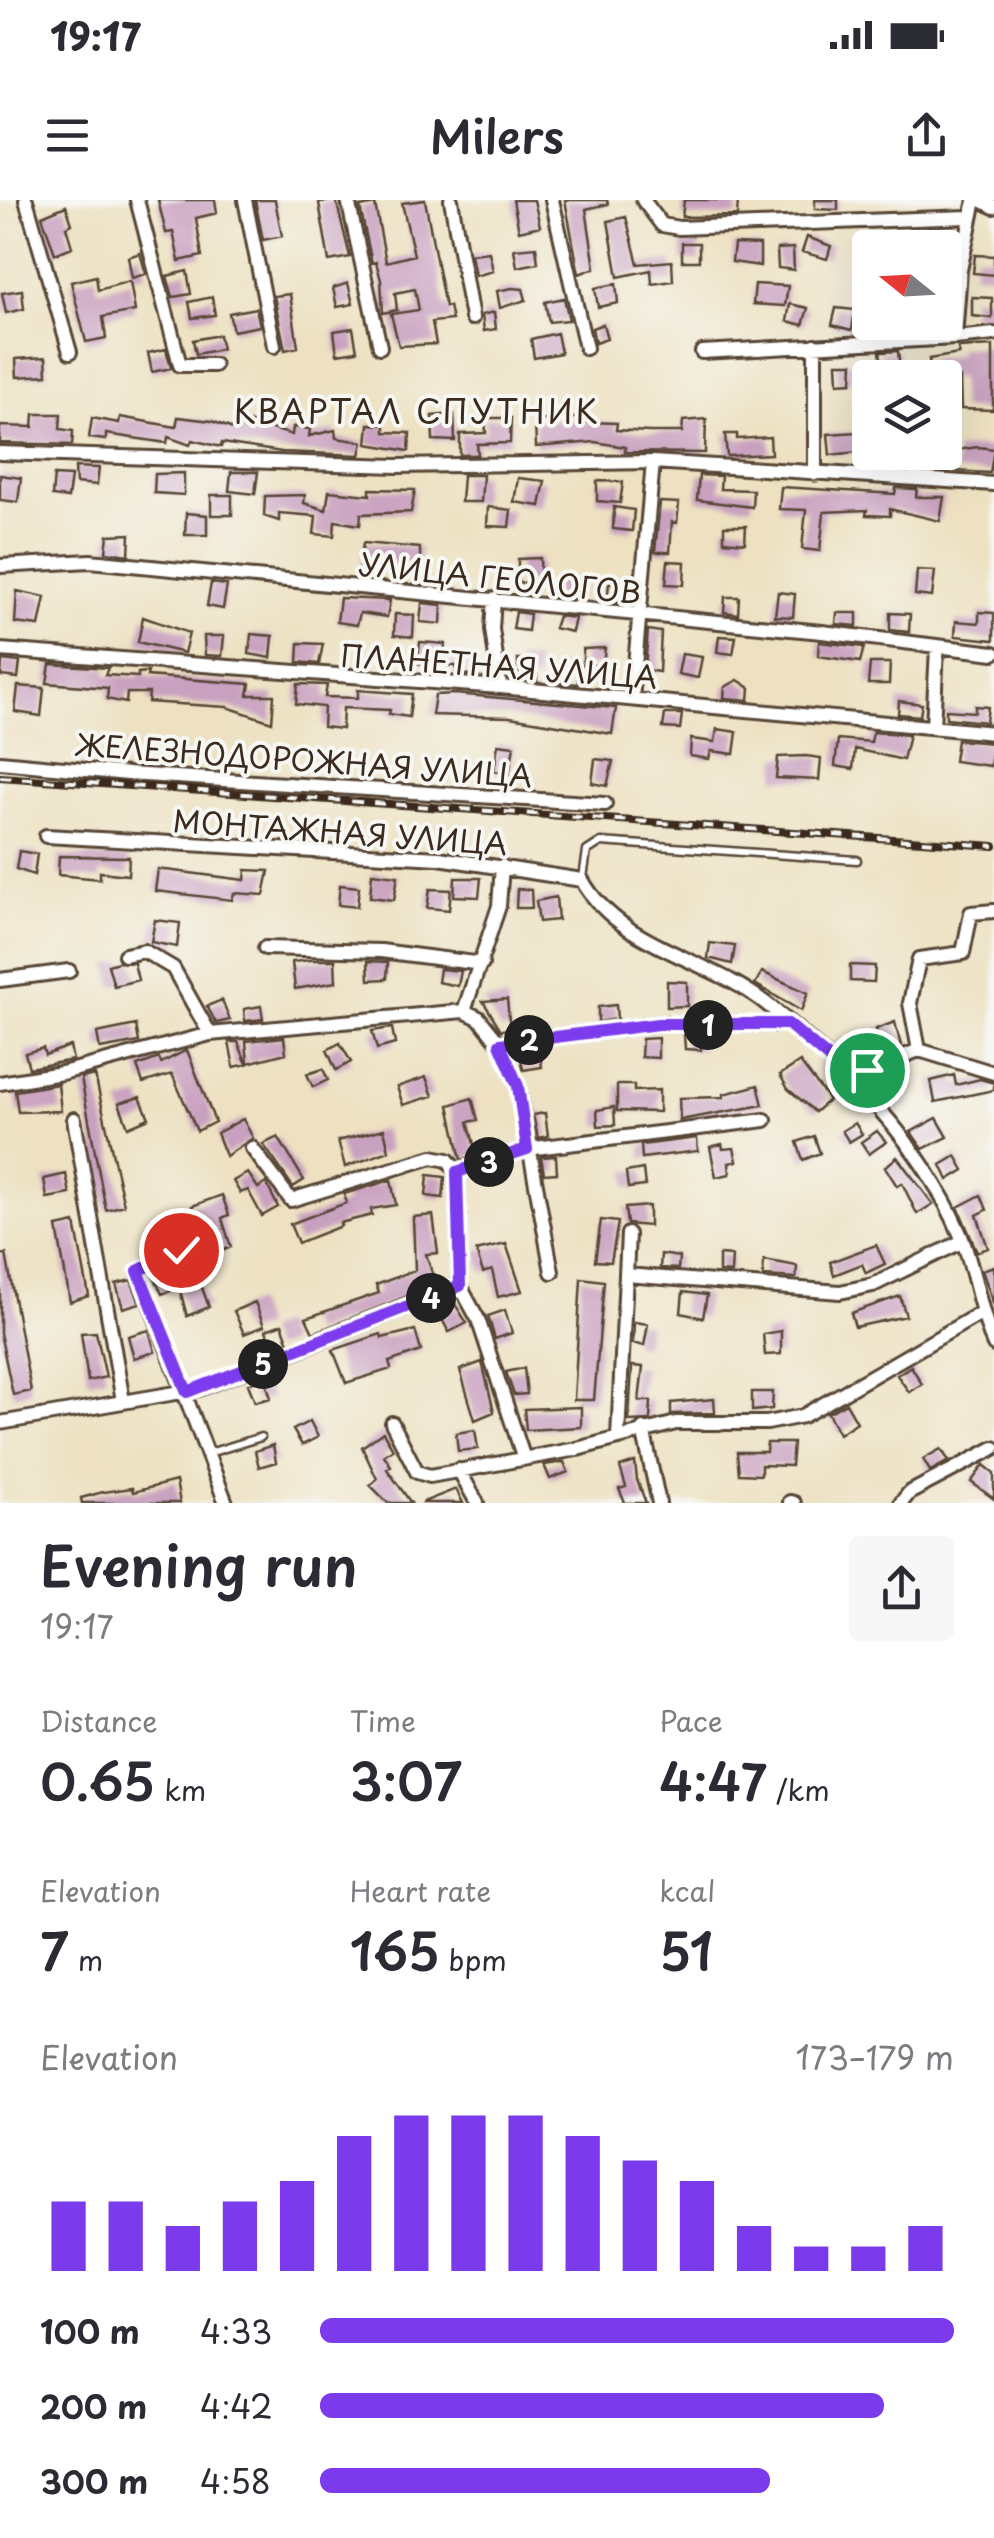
<!DOCTYPE html>
<html lang="en">
<head>
<meta charset="utf-8">
<style>
	body { margin:0; font-family:"Playpen Sans",sans-serif; background:#f7f7f7; color:#2b2b33; height:100vh; display:flex; flex-direction:column; font-size:38px; white-space:nowrap }
	* { box-sizing:border-box; margin:0 }
	p { font-size:32px; color:#7c7c81 }
	.icon { flex:none; width:55px; height:55px; fill:none; stroke:currentColor; stroke-width:2; stroke-linecap:round; stroke-linejoin:round }
	.map { position:relative; height:1303px; overflow:hidden }
	.side { display:flex; flex-direction:column; background:#fff; flex:1 }
	.side>* { flex:none }
	.needle { width:65px; rotate:288deg }
	.controls { position:absolute; left:852px; top:30px; display:grid; gap:20px }
	.controls a { display:grid; place-items:center; width:110px; height:110px; border-radius:10px; background:#fff; box-shadow:0 10px 40px #0002; font-size:50px }
	.pin { position:absolute; display:grid; place-items:center; width:85px; height:85px; color:#fff; margin:-42px; border:5px solid #fff; border-radius:50%; box-shadow:0 2px 10px #0007 }
	.km { position:absolute; width:50px; height:50px; margin:-25px; border-radius:50%; background:#222; color:#fff; font-size:28px; line-height:50px; text-align:center }
	.round { display:grid; place-items:center; flex:none; width:105px; height:105px; border-radius:10px; background:#f7f7f7 }
	.overview { display:flex; align-items:center; justify-content:space-between; height:170px; padding:0 40px }
	h1 { font-size:55px; font-weight:600; line-height:75px }
	.metrics { display:grid; grid-template-columns:repeat(3,1fr); gap:15px; height:170px; padding:10px 40px }
	.metrics div { display:grid; align-content:center }
	.metrics b { font-size:50px; font-weight:600 }
	.metrics small { font-size:28px; font-weight:400 }
	.metrics p { font-size:28px }
	.chart { height:280px; padding:20px 40px }
	.chart p { display:flex; justify-content:space-between }
	.chart svg { width:100%; height:180px; margin-top:10px; stroke:#7c3aed; stroke-width:6 }
	ul { padding:0 40px; list-style:none; font-size:32px }
	li { display:grid; grid-template-columns:160px 120px 1fr; align-items:center; height:75px }
	li i { height:25px; border-radius:12px; background:#7c3aed }
	.status { display:flex; justify-content:space-between; align-items:center; height:70px; padding:0 50px; background:#fff; direction:ltr }
	.status svg { height:28px; fill:currentColor }
	header { display:flex; justify-content:space-between; align-items:center; height:130px; padding:0 40px; background:#fff; font-size:45px; font-weight:600 }
	.map>svg:first-child { display:block }
	.building { fill:#c9a1c0 }
	.lines { fill:none; stroke-linecap:round; stroke-linejoin:round }
	.lane-casing { stroke:#564536; stroke-width:11 }
	.street-casing { stroke:#564536; stroke-width:18 }
	.lane { stroke:#fff; stroke-width:6 }
	.street { stroke:#fff; stroke-width:12 }
	.rail-casing { stroke:#3b2a1e; stroke-width:8 }
	.rail { stroke:#f6f6f2; stroke-width:4; stroke-dasharray:11; stroke-linecap:butt }
	.route-casing { stroke:#fff; stroke-width:20 }
	.route { stroke:#7c3aed; stroke-width:12 }
	.labels { text-anchor:middle; dominant-baseline:central; stroke-width:8; stroke-linejoin:round; paint-order:stroke }
	.street-label { font-size:30px; fill:#3b2a1e; stroke:#f6f6f2 }
	.neighbourhood-label { font-size:32px; letter-spacing:2.5px; fill:#3b2a1e; stroke:#f6f6f2 }
</style>
</head>
<body>
<div class="status"><b>19:17</b><svg viewBox="0 0 49 12"><path d="M0 12V9h3v3zM5 12V6h3v6zM10 12V3h3v9zM15 12V0h3v12zM26 1h20v11H26zM47 4h2v5h-2z"/></svg></div>
<header><svg class="icon" aria-label="menu" viewBox="0 0 24 24"><path d="M4 6h16M4 12h16M4 18h16"/></svg>Milers<svg class="icon" aria-label="share" viewBox="0 0 24 24"><path d="M12 15V3M7 8l5-5 5 5M5 13v7h14v-7"/></svg></header>
<div class="map">
<svg width="994" height="1303" viewBox="0 0 994 1303">
	<rect width="100%" height="100%" fill="#f6f6f2"/>
	<filter id="ink" filterUnits="userSpaceOnUse"><feTurbulence type="fractalNoise" baseFrequency=".01" numOctaves="2"/><feDisplacementMap in="SourceGraphic" scale="20" xChannelSelector="R" yChannelSelector="G"/><feConvolveMatrix kernelMatrix="1 2 1 2 8 2 1 2 1" color-interpolation-filters="sRGB"/></filter>
	<filter id="wash" filterUnits="userSpaceOnUse"><feTurbulence type="fractalNoise" baseFrequency=".0048" numOctaves="4" result="noise"/><feDisplacementMap in="SourceGraphic" scale="40" xChannelSelector="R" yChannelSelector="G"/><feGaussianBlur stdDeviation="2.25" result="paint"/><feColorMatrix in="noise" values="0 0 0 0 0 0 0 0 0 0 0 0 0 0 0 0 0 1.4 0 .05"/><feComposite in="paint" operator="in"/></filter>
	<g filter="url(#wash)">
		<rect width="100%" height="100%" fill="#ede1c1"/>
		<g id="blocks">
			<!-- building -->
			<path class="building" d="M158 0H215L217 13 196 18 202 56 179 61 173 32 166 33Z
				M255 0H275L282 36 263 40Z
				M336 0 350 57 329 61 319 3Z
				M425 0 445 107 449 106 452 120 432 122 436 144 399 146 391 114 419 110 415 89 395 93 397 110 383 113 381 80 376 62 372 63 360 7 375 4 386 62 414 55 402 3Z
				M513 0H534L540 26 519 31Z
				M565 0H607L608 4 586 9 595 68 579 74Z
				M684 0H738L737 16 682 17Z
				M815 0H838V10L815 9Z
				M66 6 72 24 66 27 72 47 55 54 42 16Z
				M626 17 638 64 672 61 673 81 652 84 651 70 618 77 608 21Z
				M807 37 831 46 827 59 802 52Z
				M682 43H699V61H682Z
				M734 44 760 45V66L732 62Z
				M536 47 538 63 517 67 514 49Z
				M793 48 794 70 778 68 777 49Z
				M489 52 493 71 475 76 471 54Z
				M140 53 146 74 132 78 128 57Z
				M975 55 994 56V75L973 73Z
				M187 71 191 94 173 97 167 76Z
				M96 76 98 90 130 81 135 111 103 117 106 138 86 142 71 82Z
				M348 83 353 104 337 107 333 88Z
				M616 84 618 103 598 107 595 88Z
				M755 84 788 86 785 106 753 104Z
				M512 88 523 89 526 100 500 108 497 91Z
				M22 90 24 109 6 113 2 93Z
				M290 94 298 147 285 150 274 96Z
				M212 97 215 115 192 118 189 102Z
				M972 97 992 98V118L972 116Z
				M564 98 569 120 549 122 545 102Z
				M790 104 808 108 803 125 787 121Z
				M256 108 260 126 233 131 229 113Z
				M836 108 855 110 852 130 832 125Z
				M494 112 496 129 484 131 482 115Z
				M603 124 607 139 595 143 592 128Z
				M353 128 357 151 337 154 334 131Z
				M557 133 561 153 534 158 531 139Z
				M219 135 222 149 196 154 193 140Z
				M993 146V210L961 209 960 178H931L929 159 959 154 958 148Z
				M166 149 171 168 152 172 148 153Z
				M898 151 900 170 883 171 880 152Z
				M46 157 47 175 17 177 16 159Z
				M837 163H853L852 182 838 183Z
				M34 214H61L60 229 73 231 72 245 0 243V226L33 227Z
				M454 214 455 241 433 240 432 216Z
				M120 217 176 227 178 217 212 221 238 231 241 220 292 235 293 227 310 229 309 236 335 230 336 238 363 242 360 255 282 252 222 243 221 247 192 240 190 245 168 237 167 243 106 234V240L89 238 92 218 119 223Z
				M587 217V222L617 223 616 230 649 232H682L683 221 706 219 705 253 625 252V247L595 242 536 247 535 221Z
				M485 218H511L510 243 477 244 478 255H460V234L486 233Z
				M369 224 385 225V232L410 233 409 251 367 244Z
				M857 232 858 252 830 255 828 234Z
				M725 234H737V239L770 237 771 254 727 256Z
				M978 247 994 249 990 273 955 271 956 250Z
				M903 258 925 259 924 269 903 268Z
				M75 267 99 268 97 285 76 283Z
				M231 272H258L255 294 229 291Z
				M184 273V295L154 293 155 274Z
				M0 275 21 278 18 302 0 300Z
				M54 275 71 276 68 298 52 296Z
				M463 275H483L481 302H461Z
				M699 275 721 276 720 289 753 290 752 307 697 300Z
				M518 278 545 281 540 306 514 302Z
				M597 281 623 282 620 303 597 301Z
				M781 287 895 294 896 288 917 289 916 297H944L940 321 890 309V316L866 315 867 310 824 312 820 351 802 349 806 310 779 309Z
				M370 289 415 290 411 312 361 314 360 325 335 321 334 336 314 334 316 316 279 313V321L264 316 265 296 305 295 304 303 326 310 329 291 370 295Z
				M211 295H232V315H211Z
				M660 302 679 303 677 323 672 322 670 352H655Z
				M488 307 511 310 509 327 487 326Z
				M614 307 634 310 632 331 613 329Z
				M186 313 207 315V335H185Z
				M724 326H746L745 343 724 341Z
				M130 334 129 355 106 352 108 335Z
				M363 343 420 348V371L360 368Z
				M540 358 541 382 518 383V359Z
				M668 361 685 362 684 385 666 384Z
				M917 370 935 371 932 397 915 395Z
				M558 376 582 381 579 398 554 396Z
				M211 383 227 385 223 409 207 406Z
				M609 383 632 384 630 403 607 401Z
				M17 391 45 397 39 426 15 423Z
				M778 392 795 394 793 417 775 416Z
				M725 397H739L738 414 724 412Z
				M340 398 390 400 387 417 360 413 357 425 337 422Z
				M422 403 442 405 441 424 420 422Z
				M516 412 530 414 528 431 513 429Z
				M979 412 994 413V440L955 436 956 421 979 423Z
				M837 413H857V426L836 424Z
				M890 413 910 414 909 432 890 430Z
				M395 414 414 415 413 437 394 435Z
				M558 416 575 418 572 432 554 428Z
				M143 417 189 433 184 453 138 442Z
				M648 430 661 432 659 472 645 470Z
				M251 434 273 436 271 458 249 454Z
				M204 436H224L222 456 205 455Z
				M719 436 736 437 733 454 717 452Z
				M420 442 445 444 444 452 476 457 475 475 456 474V466L417 463Z
				M819 442 864 447 860 462 818 456Z
				M299 443 323 444 319 464 298 462Z
				M605 448 603 465 583 466V449Z
				M682 454 702 457 698 478 678 474Z
				M518 459 536 460 537 480 518 479Z
				M2 460 20 462 18 478 1 476Z
				M870 463H890L889 484H868Z
				M50 464 108 468 105 475 138 477V473L148 472 147 476 250 484 248 495H274L272 522 227 507 148 502 149 493H127L126 503 107 499 108 488 47 483Z
				M558 466 578 467V484L557 482Z
				M738 480 750 488 749 500 724 498 725 487Z
				M298 484 327 485 325 497 358 498V490L412 494 409 517 389 514 390 510 343 508 342 529 323 527 324 507 296 504Z
				M18 486 44 488 41 516 15 512Z
				M454 494 616 508 612 534 510 517 432 515 435 495Z
				M899 501 922 504 920 516 898 514Z
				M975 506 988 507 986 522 946 518V510L975 512Z
				M665 514H682L680 529 663 528Z
				M717 529 737 532 734 554 711 551 709 559 690 556 691 539 715 542Z
				M873 532 909 535 903 560 855 549 853 569 835 566 838 539 871 542Z
				M957 540 994 543 990 566 954 561Z
				M498 544 514 546 509 574 494 571Z
				M806 556 821 558 819 580 776 578 778 557Z
				M595 559 613 561 607 586 592 583Z
				M19 651 37 654 34 675 16 669Z
				M59 656 129 657 128 675 100 672V679L58 675Z
				M158 669 245 680 246 670 269 671 264 695 234 693 232 700 155 691Z
				M372 673 398 676 394 700 370 697Z
				M455 678H481L479 697 454 696Z
				M340 685 359 687 357 707 338 705Z
				M430 689 451 690 449 710 427 708Z
				M517 689 531 690 532 708H516Z
				M556 697 558 720 539 722 536 701Z
				M155 720 180 723 177 747 151 742Z
				M710 743 735 746 732 764 708 758Z
				M310 760H335L336 782 295 789 292 762Z
				M368 761 388 762 387 779 369 780Z
				M118 762 134 763 138 780 114 786 108 765Z
				M850 765 875 766 874 782 850 781Z
				M440 769 461 771 458 786 438 782Z
				M762 772 808 793 801 811 755 784Z
				M667 781 687 782V806L667 807Z
				M507 799 510 829 501 830 483 801Z
				M222 800 230 820 216 823 207 806Z
				M616 805 617 819 598 822V807Z
				M261 806 263 819 245 821 244 809Z
				M895 822 901 846 881 852 876 829Z
				M136 825 139 842 100 849 97 833Z
				M392 828 395 844 377 849 372 831Z
				M684 834H701V850L685 849Z
				M284 837 286 853 248 863 246 841Z
				M658 838V858L641 857 642 839Z
				M858 841 867 859 855 865 846 846Z
				M229 842H238L247 864 234 867Z
				M340 843 351 862 336 870 327 850Z
				M70 846 73 860 29 868 25 853 43 848 45 855Z
				M539 849 542 867 523 870 520 852Z
				M187 850 215 922 197 931 172 874 143 883 137 866 159 858 161 863Z
				M800 862 829 900 815 912 788 889 780 875Z
				M323 869 328 880 313 887 307 874Z
				M95 875 124 1005 106 1010 81 878Z
				M954 875 956 885 980 879 994 883V890L935 902 931 881Z
				M426 877 433 896 403 905 397 887Z
				M58 884 61 911 18 912 15 891Z
				M617 885H634V891L659 890V912L617 911Z
				M758 885 763 905 680 920 679 898 724 897V894Z
				M140 897 149 918 128 927 119 903Z
				M472 898 478 920 468 922 477 955 461 960 449 905Z
				M614 907 615 925 598 926 597 910Z
				M545 913 548 936 538 938 533 915Z
				M937 918 948 937 923 949 911 932Z
				M243 919 253 938 226 956 217 933Z
				M855 923 862 934 849 942 842 931Z
				M384 929 389 951 345 967 338 941Z
				M877 931 886 942 869 954 861 942Z
				M814 936 820 953 803 960 797 942Z
				M278 937 304 980 293 987 263 944Z
				M697 938 698 951 642 958 641 945Z
				M722 944 723 949 734 948 737 961 729 963 730 974 716 977 710 947Z
				M556 956 557 973 544 974 541 957Z
				M956 956 964 970 948 980 941 965Z
				M897 957 933 1004 917 1014 902 983 897 986 885 967Z
				M643 969 645 986 628 988 626 972Z
				M248 973 258 988 266 983 278 1007 262 1016 248 990 240 993 233 981Z
				M66 974 70 994 47 998 44 979Z
				M428 975 445 977 443 998 426 996Z
				M391 980 396 1005 371 1009 372 1015 340 1023 341 1026 298 1043 290 1024 346 1003 344 994Z
				M222 995 229 1015 222 1018 231 1047 204 1059 192 1006Z
				M981 995 987 1010 977 1015 988 1048 977 1052 958 1007Z
				M649 1006V1026L627 1024 625 1008Z
				M433 1015 438 1053 426 1054 436 1085 313 1133 306 1118 379 1093 376 1085 415 1070 413 1017Z
				M601 1020 618 1022 611 1062 595 1061Z
				M75 1023 89 1096 70 1102 57 1027Z
				M506 1044 522 1091 498 1097 492 1070 483 1073 476 1051Z
				M876 1045 885 1064 866 1073 862 1064 834 1075 830 1062Z
				M6 1054 31 1191 13 1195 0 1133V1055Z
				M661 1054 679 1057 678 1069 660 1068Z
				M719 1055 732 1056 731 1073 719 1072Z
				M764 1060 797 1066 796 1078 763 1076Z
				M994 1066V1105L982 1070Z
				M174 1069 181 1087 162 1094 154 1077Z
				M581 1078 604 1081 594 1200H574Z
				M131 1080 140 1103 123 1108 116 1084Z
				M200 1082 209 1107 187 1116 180 1090Z
				M683 1092 707 1095 703 1118 681 1113Z
				M900 1096 906 1116 855 1127 851 1113Z
				M453 1101 467 1123 449 1132 438 1112Z
				M255 1102 264 1126 244 1134 234 1111Z
				M505 1110 512 1133 495 1139 488 1116Z
				M634 1122 648 1124 644 1146 633 1143Z
				M282 1124 289 1143 272 1149 266 1130Z
				M149 1130 155 1152 134 1158 128 1136Z
				M415 1130 421 1151 389 1162 391 1169 346 1183 333 1150 381 1134 382 1138Z
				M781 1131V1154L765 1155 763 1134Z
				M96 1132 106 1177 88 1181 81 1133Z
				M482 1162 494 1212 475 1220 460 1170Z
				M632 1166 643 1167 639 1201H651L650 1220 629 1221Z
				M911 1166 922 1184 909 1192 897 1175Z
				M524 1168 527 1194 514 1195 506 1172Z
				M264 1176 271 1198 255 1202 248 1184Z
				M752 1192H773L772 1209 752 1211Z
				M714 1199 715 1213 671 1214V1203Z
				M846 1203 857 1222 839 1234 828 1213Z
				M581 1207V1227L526 1230 524 1209Z
				M310 1221 318 1237 302 1245 293 1230Z
				M475 1230 478 1249 458 1251 456 1233Z
				M383 1232 393 1249 384 1255 391 1266 387 1269 411 1303H388L370 1285 377 1279 362 1247Z
				M767 1243H793L791 1266 761 1265V1275L739 1274 737 1252H766Z
				M273 1245 276 1262 259 1267 255 1251Z
				M941 1249 949 1261 930 1271 923 1259Z
				M564 1262 568 1272 550 1279 544 1265Z
				M635 1262 637 1280 646 1303H625L619 1289 626 1287 620 1267Z
				M984 1265 994 1273V1299L971 1282Z
				M176 1281 180 1303H82L81 1298 103 1292 132 1288 133 1292Z
				M456 1289 463 1303H423V1302Z"/>
		</g>
	</g>
	<g filter="url(#ink)">
		<use href="#blocks" fill-opacity="0" stroke="#564536" stroke-width="2.5"/>
		<g class="lines">
			<!-- lane casing -->
			<g class="lane-casing">
				<path id="lane" d="M583 678 587 651 601 642 857 660
					M209 1253 261 1237"/>
			</g>
			<!-- street casing -->
			<g class="street-casing">
				<path id="street" d="M26 0 70 152
					M137 0 180 165H214
					M245 0 274 146
					M348 0 380 147
					M451 0 472 118
					M552 0 586 148
					M643 0 662 25 679 28 968 17
					M975 0 960 70 955 138 994 134
					M981 0 994 7
					M815 145V274
					M702 152 955 138
					M0 253 397 266 653 262 994 284
					M0 366 90 361 822 432 994 453
					M494 399 492 429 500 487
					M0 450 500 487 994 533
					M632 499 653 262
					M933 527 937 448
					M0 562 128 574 605 604
					M46 636 439 658 582 680C620 748 710 758 768 805 847 869 921 941 961 1036 975 1071 979 1109 994 1145
					M265 748 381 751 482 764
					M125 755 144 751 173 768 210 834
					M0 780 69 771
					M464 811 499 706 502 666
					M500 844 518 886 552 1072
					M919 850 910 803 919 759 963 753 971 713 994 711
					M919 850 994 873
					M851 877 919 850
					M0 883 62 873 210 834 464 811 479 818 500 844 658 824H788
					M74 919 123 1201
					M252 948 291 1000 432 957 448 960 457 972
					M181 1050 138 1071 226 1303
					M626 1075 840 1092 873 1085 963 1041
					M460 1086 478 1119 523 1256
					M0 1223 199 1189 460 1086 457 972 527 949 765 920
					M392 1223 417 1272 430 1276 577 1249 676 1223H767L803 1216 981 1113
					M643 1229 659 1303
					M618 1237 628 1034
					M459 1270 477 1303
					M790 1302 794 1303
					M901 1303 909 1293 994 1248"/>
			</g>
			<!-- lane -->
			<use href="#lane" class="lane"/>
			<!-- street -->
			<use href="#street" class="street"/>
			<!-- rail casing -->
			<g class="rail-casing">
				<path id="rail" d="M0 577 994 646"/>
			</g>
			<!-- rail -->
			<use href="#rail" class="rail"/>
		</g>
	</g>
	<g class="lines" filter="url(#ink)">
		<!-- route casing -->
		<g class="route-casing">
			<path id="route" d="M181 1050 138 1071 187 1192 460 1086 457 972 527 949 518 886 500 844 658 824H788L851 877 867 870"/>
		</g>
		<!-- route -->
		<use href="#route" class="route"/>
	</g>
	<g class="labels">
		<!-- street labels -->
		<g class="street-label">
			<text transform="translate(500 377) rotate(6)">УЛИЦА ГЕОЛОГОВ</text>
			<text transform="translate(499 465) rotate(4)">ПЛАНЕТНАЯ УЛИЦА</text>
			<text transform="translate(304 559) rotate(4)">ЖЕЛЕЗНОДОРОЖНАЯ УЛИЦА</text>
			<text transform="translate(340 631) rotate(4)">МОНТАЖНАЯ УЛИЦА</text>
		</g>
		<!-- neighbourhood labels -->
		<g class="neighbourhood-label">
			<text x="417" y="211">КВАРТАЛ СПУТНИК</text>
		</g>
	</g>
</svg>
<div class="controls">
<a><svg class="needle" viewBox="-14 -14 28 28"><path d="M0-13l5 13h-10z" fill="#e53935"/><path d="M0 13l5-13h-10z" fill="#7c7c81"/></svg></a>
<a><svg class="icon" aria-label="layers" viewBox="0 0 24 24"><path d="M12 4l9 5-9 5-9-5zM3 14l9 5 9-5"/></svg></a>
</div>
<div class="pin" style="left:867px;top:870px;background:#1e9e55"><svg class="icon" aria-label="arrive" viewBox="0 0 24 24"><path d="M6 21V4h12l-3 4 3 4H6"/></svg></div>
<div class="pin" style="left:181px;top:1050px;background:#d93025"><svg class="icon" aria-label="check" viewBox="0 0 24 24"><path d="M5 12l5 5 9-10"/></svg></div>
<b class="km" style="left:708px;top:825px">1</b>
<b class="km" style="left:529px;top:840px">2</b>
<b class="km" style="left:489px;top:962px">3</b>
<b class="km" style="left:431px;top:1098px">4</b>
<b class="km" style="left:263px;top:1164px">5</b>
</div>
<section class="side">
<div class="overview"><div><h1>Evening run</h1><p>19:17</p></div><a class="round"><svg class="icon" aria-label="share" viewBox="0 0 24 24"><path d="M12 15V3M7 8l5-5 5 5M5 13v7h14v-7"/></svg></a></div>
<div class="metrics">
<div><p>Distance</p><b>0.65<small> km</small></b></div>
<div><p>Time</p><b>3:07</b></div>
<div><p>Pace</p><b>4:47<small> /km</small></b></div>
</div>
<div class="metrics">
<div><p>Elevation</p><b>7<small> m</small></b></div>
<div><p>Heart rate</p><b>165<small> bpm</small></b></div>
<div><p>kcal</p><b>51</b></div>
</div>
<div class="chart"><p><span>Elevation</span>173–179 m</p>
<svg viewBox="0 0 160 44" preserveAspectRatio="none"><path d="M5 44V27M15 44V27M25 44V33M35 44V27M45 44V22M55 44V11M65 44V6M75 44V6M85 44V6M95 44V11M105 44V17M115 44V22M125 44V33M135 44V38M145 44V38M155 44V33"/></svg>
</div>
<ul>
<li><b>100 m</b>4:33<i style="width:100%"></i></li>
<li><b>200 m</b>4:42<i style="width:89%"></i></li>
<li><b>300 m</b>4:58<i style="width:71%"></i></li>
</ul>
</section>
</body>
</html>
